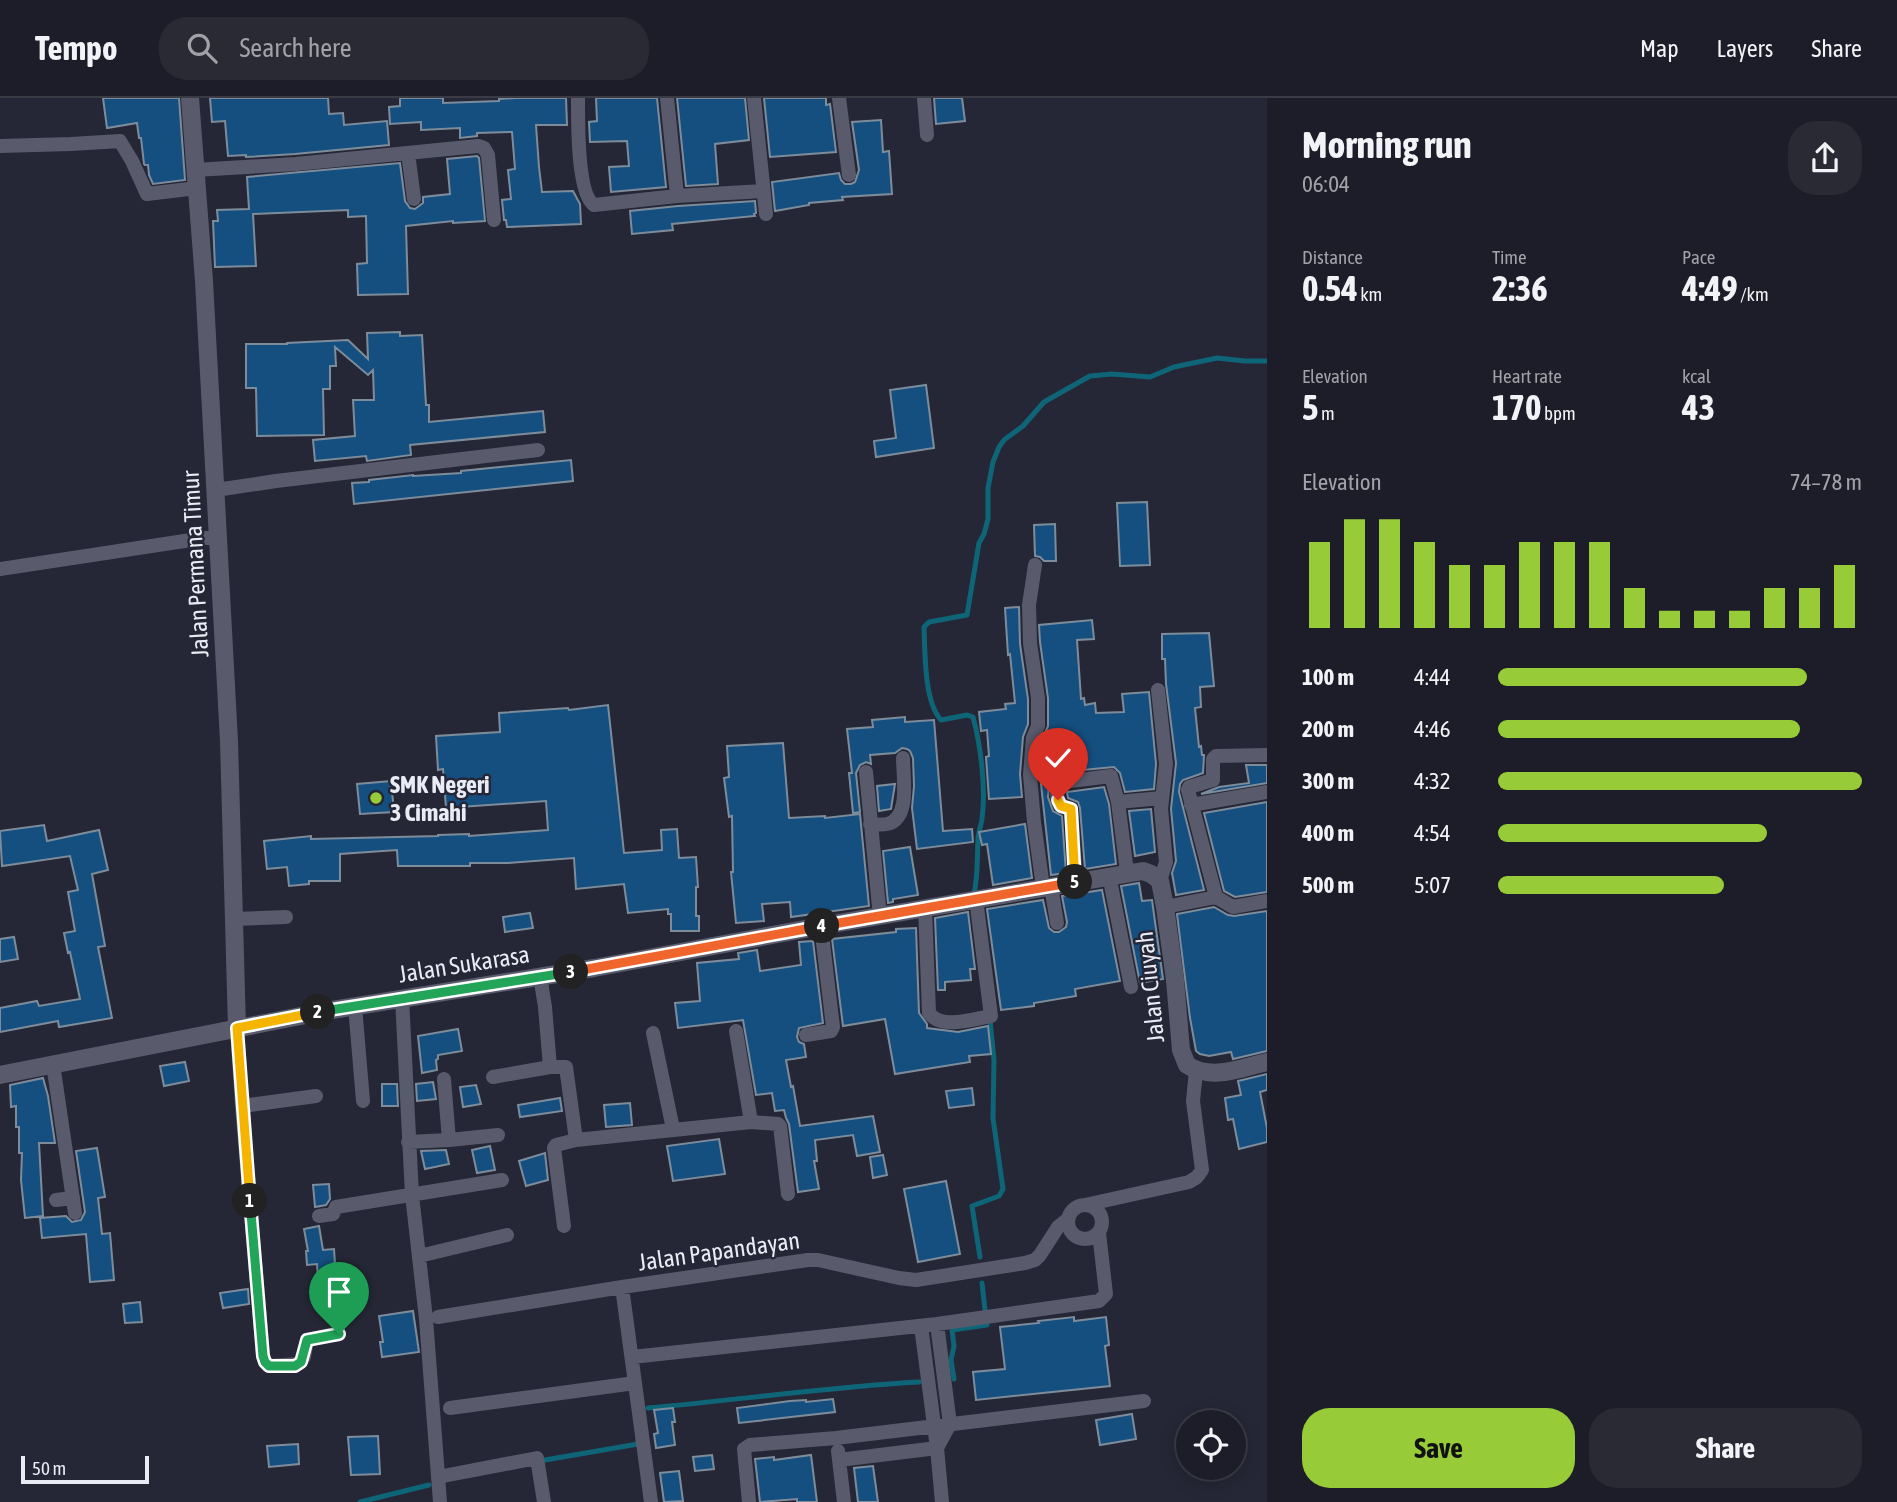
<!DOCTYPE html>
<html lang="en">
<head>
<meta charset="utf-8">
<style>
	body { margin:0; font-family:"Asap Condensed",sans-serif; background:#292a34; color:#f1f3f6; height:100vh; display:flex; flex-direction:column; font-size:26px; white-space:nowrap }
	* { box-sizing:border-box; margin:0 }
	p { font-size:23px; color:#a0a2a8 }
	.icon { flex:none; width:38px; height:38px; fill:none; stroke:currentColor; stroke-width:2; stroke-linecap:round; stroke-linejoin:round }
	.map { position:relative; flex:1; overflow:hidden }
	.panel { display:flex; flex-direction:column; background:#1c1d28; width:630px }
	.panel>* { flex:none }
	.tools { position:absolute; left:1176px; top:1312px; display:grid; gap:14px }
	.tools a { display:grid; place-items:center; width:70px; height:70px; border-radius:50%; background:#1c1d28; box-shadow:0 4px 18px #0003,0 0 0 2px #3a3b45; font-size:35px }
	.scale { position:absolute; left:21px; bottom:18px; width:128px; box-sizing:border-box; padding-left:7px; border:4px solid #e9ebf5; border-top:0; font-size:19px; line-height:24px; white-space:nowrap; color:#e9ebf5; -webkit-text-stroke:5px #252736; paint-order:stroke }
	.pin { position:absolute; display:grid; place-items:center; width:60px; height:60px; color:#fff; margin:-72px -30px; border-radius:50% 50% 50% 0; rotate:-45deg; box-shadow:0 0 7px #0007 }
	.pin .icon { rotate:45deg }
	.km { position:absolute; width:35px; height:35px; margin:-18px; border-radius:50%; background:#222; color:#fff; font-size:19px; line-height:35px; text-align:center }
	.round { display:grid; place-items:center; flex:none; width:74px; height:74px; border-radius:28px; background:#292a34 }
	.headline { display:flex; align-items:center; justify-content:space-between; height:119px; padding:0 35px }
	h1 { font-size:38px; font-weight:700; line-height:52px }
	.metrics { display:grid; grid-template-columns:repeat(3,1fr); gap:10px; height:119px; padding:7px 35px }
	.metrics div { display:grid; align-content:center }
	.metrics b { font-size:35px; font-weight:700 }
	.metrics small { font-size:19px; font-weight:400 }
	.metrics p { font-size:19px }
	.chart { height:196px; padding:14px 35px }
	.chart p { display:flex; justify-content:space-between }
	.chart svg { width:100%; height:126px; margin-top:7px; stroke:#97cc38; stroke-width:6 }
	.action { display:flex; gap:14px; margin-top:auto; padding:14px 35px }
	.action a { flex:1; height:80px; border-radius:28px; background:#97cc38; color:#111; font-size:28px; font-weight:700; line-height:80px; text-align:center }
	.action a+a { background:#292a34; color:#f1f3f6 }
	ul { padding:0 35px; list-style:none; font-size:23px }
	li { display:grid; grid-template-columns:112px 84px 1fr; align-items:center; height:52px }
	li i { height:18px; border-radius:9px; background:#97cc38 }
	header { display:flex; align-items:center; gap:42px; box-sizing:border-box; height:98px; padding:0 35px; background:#1c1d28; border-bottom:2px solid #3a3b45 }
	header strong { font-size:33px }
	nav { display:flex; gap:38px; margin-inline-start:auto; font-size:24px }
	.search { width:490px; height:63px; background:#292a34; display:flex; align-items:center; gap:18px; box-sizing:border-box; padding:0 24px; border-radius:28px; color:#a0a2a8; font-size:26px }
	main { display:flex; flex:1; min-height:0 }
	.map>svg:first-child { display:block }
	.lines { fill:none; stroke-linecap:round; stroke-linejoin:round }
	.stream { stroke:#0e6578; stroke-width:5 }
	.building { fill:#144f80; stroke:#7d8c9b; stroke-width:2 }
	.minor { stroke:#595b6d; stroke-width:14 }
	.tertiary { stroke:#595b6d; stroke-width:18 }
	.split-1-casing { stroke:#fff; stroke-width:14 }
	.split-2-casing { stroke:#fff; stroke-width:14 }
	.split-3-casing { stroke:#fff; stroke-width:14 }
	.split-4-casing { stroke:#fff; stroke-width:14 }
	.split-5-casing { stroke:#fff; stroke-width:14 }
	.split-6-casing { stroke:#fff; stroke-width:14 }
	.split-1 { stroke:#22a559; stroke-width:9 }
	.split-2 { stroke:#f5b400; stroke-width:9 }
	.split-3 { stroke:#22a559; stroke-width:9 }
	.split-4 { stroke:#f0652b; stroke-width:9 }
	.split-5 { stroke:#f0652b; stroke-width:9 }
	.split-6 { stroke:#f5b400; stroke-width:9 }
	.poi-dot { fill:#97cc38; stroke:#252736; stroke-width:2.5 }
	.labels { text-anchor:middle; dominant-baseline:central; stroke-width:5; stroke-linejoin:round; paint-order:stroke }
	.street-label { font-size:24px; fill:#e9ebf5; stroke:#252736 }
	.poi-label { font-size:24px; font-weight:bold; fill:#e9ebf5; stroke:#252736; text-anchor:start }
</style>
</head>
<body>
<header>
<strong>Tempo</strong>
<div class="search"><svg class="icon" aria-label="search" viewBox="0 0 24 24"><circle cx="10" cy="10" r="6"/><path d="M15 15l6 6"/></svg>Search here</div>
<nav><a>Map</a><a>Layers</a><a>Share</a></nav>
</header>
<main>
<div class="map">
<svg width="1267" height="1404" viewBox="0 0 1267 1404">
	<rect width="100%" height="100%" fill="#252736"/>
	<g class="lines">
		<!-- stream -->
		<path class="stream" d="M974 796C978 778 977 761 978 742 978 735 981 728 982 721 986 691 981 648 973 619L967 617 941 622C924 604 925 554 924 529L929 524 967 517 979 445 984 436 988 421V390L993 364 999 349 1004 342 1023 328 1044 304 1090 278 1112 276 1150 279 1174 269 1217 260 1245 263H1267
			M980 1159 972 1108 999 1098 1003 1091 993 1020 994 962 990 922
			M982 1185 985 1212
			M954 1281 951 1262 954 1248 952 1232 987 1227
			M648 1310C738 1302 828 1289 919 1284
			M545 1362 638 1346V1342
			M360 1404 429 1387"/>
	</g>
	<!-- building -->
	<path class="building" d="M103 0H179L185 82 153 86 149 77 148 67H145L144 66 141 40H139L137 25 107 30Z
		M210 0H328L329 16 343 15 344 27 387 23 389 47 295 56 246 59V57L228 58 225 23 212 24Z
		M400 0H443V5L499 3V1L516 0H566L567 27H536L539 69 542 94 573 93 580 106 581 126 507 129 506 122H504L502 102 511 101 508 72 515 71 512 34 477 35V38L460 40V30L421 32V24L390 26 389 9 400 8Z
		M596 0H657L666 89 611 94 609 69 629 68 627 43 590 44 589 24 597 23Z
		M677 0H745L749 42 715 46 718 86 686 88Z
		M764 0H826V7L830 6 836 54 770 59Z
		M934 0H962L965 23 936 26Z
		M881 22 883 54 889 53 892 96 842 99 843 102 809 105V107L775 113 772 84 839 75 841 82 845 86H851L855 84 859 72 852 24Z
		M477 58 479 60 485 123 453 125V123L406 128 408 196 358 197 357 166 367 165 366 118 348 119V112L253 116 256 168 215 169 213 123H218L217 112 249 111 247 79 400 65 405 103 410 110 415 111 423 105V99L450 96 447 61Z
		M755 103 756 115 754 116 755 118 672 126 673 132 632 136 630 113 678 108Z
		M400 234V238L422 237 426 307H429V324L543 313 545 334 410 347 411 357 367 363 366 358 315 363 313 342 355 338 353 302H374L373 272 368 277 335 249 336 268H330V291H323L324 337 257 338 256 290H246V246H287V245L348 242 368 261 367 235Z
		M926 287 934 350 876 359 874 343 896 340 890 292Z
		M571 362 573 383 354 406 352 385 369 384V382L413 377V378L461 375V373Z
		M1147 404 1150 467 1120 468 1117 405Z
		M1055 426 1056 463H1044L1040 459 1035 458 1034 427Z
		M1019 509 1020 546 1028 601V626L1023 639 1020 676 1022 699 989 701 986 659 989 658 987 632 981 633 979 614 1006 611 1005 606 1015 605 1010 556 1008 557 1005 510Z
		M1092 522 1094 541 1077 542 1081 601 1084 600 1085 607 1095 605 1096 615 1124 614 1122 596 1149 594 1156 666 1154 691 1125 694 1120 675 1114 669 1061 674 1055 677 1049 686 1048 699 1053 713 1062 718 1066 775 1051 777 1040 677 1042 642 1048 628V600L1040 544 1039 527Z
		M1209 535 1214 588 1200 589 1201 609 1195 610 1199 649 1201 648 1202 657H1204L1203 675 1183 682 1180 686 1179 694 1204 792 1176 797 1172 775 1176 763 1171 711 1176 665 1166 586 1165 561H1162V536Z
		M608 607 624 755 662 752 661 732 677 731 679 760 696 759 698 789H696V818H699V833H671V816H668V811L628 815 624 786 576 791 574 760 508 765H470V768H398L397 752 340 756V783H309V786L289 788 287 769 267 771 264 743 311 738V741L438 738V737L469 736V738L548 732 546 703 446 710 443 671 438 672 436 638 500 634 499 615 568 610 569 612Z
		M905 619V624L934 622 943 733 972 731 973 744 917 751 912 710 914 688 913 660 910 653 907 651 902 650 895 655 870 657 871 666 866 664 860 667 856 675 860 714 853 715 849 675H852L847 631 873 629 872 622Z
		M783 645 789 720 825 718V720L860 716 869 808 791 819 790 804 762 806 764 823 736 825 731 774H733L732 718 729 719 724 680 729 679 727 648Z
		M1246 667H1267V685L1201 696 1219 689 1249 685Z
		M391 683 394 714 360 716 357 686Z
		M895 686 891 711 879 713 877 688Z
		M1104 689 1109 706 1116 766 1085 771 1080 710 1078 704 1068 700 1067 694Z
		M1267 704V794L1235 799 1224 793 1204 715Z
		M1151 711 1155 754 1135 758 1129 713Z
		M1025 726 1032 780 993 787 987 746 982 747 979 734Z
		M44 727 47 743 99 732 108 772 92 776 105 848 98 849 112 920 59 929 58 923 0 934V910L37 903 39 908 80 901 70 854 68 855 64 835 75 833 68 794 78 792 70 758 2 768 0 733Z
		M910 749 918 797 893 801V804L888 805 883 753Z
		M1139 785 1142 803 1152 802 1163 881 1140 885 1121 788Z
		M1102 792 1120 883 1075 891 1076 898 1034 905V908L1001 912 987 811 1043 802 1049 830 1054 834H1059L1066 829 1067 824 1062 798Z
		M1214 809 1228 817 1234 818 1267 813V953L1233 961 1231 954 1209 958 1200 956 1196 953 1190 920 1177 816Z
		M968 814 975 871H970L971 882 945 884V892H938L935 820Z
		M530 815 533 830 505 834 503 819Z
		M916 830 919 915 927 926V930L958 934 988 928 991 956 969 958 970 964 895 976 885 921 843 928 832 841 896 834V831Z
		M14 839 18 861 0 864V841Z
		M813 843 823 925 799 930 797 939 799 944 804 946 806 959 786 962 791 989 793 988 800 1028 873 1018 880 1054 857 1058 853 1037 815 1042 817 1063H814L819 1091 798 1094 789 1026 786 1020 784 1012 775 1013 772 995 756 997 743 922 678 930 675 905 700 903 697 865 739 861 738 855 757 852 760 873 801 867 799 844Z
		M458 931 462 953 438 957V961L436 962 437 972 422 975 418 938Z
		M185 964 189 983 164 988 160 968Z
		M1267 976V992L1260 994 1267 1030V1044L1239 1051 1233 1021 1228 1022 1225 1000 1241 997 1238 983Z
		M43 980 48 998 55 1045H39L43 1118 25 1120 21 1082 22 1055H19V1029H16V1008L11 1009 10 987Z
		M433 984 436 1001 417 1003 416 986Z
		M382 986H397L398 1008H382Z
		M476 987 481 1006 463 1009 460 989Z
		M972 990 974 1007 949 1010 946 993Z
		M560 1000 562 1013 520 1019 518 1007Z
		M630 1005 632 1027 606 1029 604 1007Z
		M719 1041 725 1076 673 1083 667 1048Z
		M490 1048 495 1072 477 1075 472 1052Z
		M97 1050 105 1099 98 1100 102 1136 110 1135 114 1182 90 1184 86 1136 42 1140 40 1120 66 1118 72 1124 81 1122 85 1114 76 1053Z
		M446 1052 449 1066 425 1071 421 1053Z
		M545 1055 548 1082 526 1088 519 1063Z
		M883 1057 887 1077 873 1080 870 1059Z
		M946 1083 960 1156 918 1164 904 1091Z
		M329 1086 330 1101 326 1107 315 1109 313 1087Z
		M319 1128 323 1152 334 1151 336 1181 318 1182 317 1166 307 1167 306 1153H308L304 1131Z
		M248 1191 249 1206 223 1210 220 1195Z
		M140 1204 142 1224 125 1225 123 1206Z
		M413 1213 419 1254 382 1259 380 1244H383L379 1218Z
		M1074 1219V1223L1106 1219 1109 1247 1105 1248 1110 1288 976 1302 973 1274 1005 1271 1000 1229 1039 1225 1038 1223Z
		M833 1301 835 1314 739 1325 737 1310 790 1303 806 1302V1304Z
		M673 1310 675 1324H672L675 1347 656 1350 654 1336 658 1335 654 1312Z
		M1132 1316 1136 1341 1100 1347 1096 1322Z
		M378 1338 380 1376 351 1377 348 1339Z
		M298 1346 299 1366 269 1369 267 1348Z
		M712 1357 714 1371 695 1373 693 1359Z
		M811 1357 817 1404H797V1401L760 1404 755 1361 774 1359V1362Z
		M873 1368 878 1404H858L854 1370Z
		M679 1373 683 1403 664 1404 660 1375Z"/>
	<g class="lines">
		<!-- minor -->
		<path class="minor" d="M578 0C578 21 577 96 594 107L677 98 763 93
			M667 0 677 98
			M754 0 766 116
			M839 0 849 77
			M924 0 927 37
			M0 48 71 46 120 43 132 63 147 96 197 90
			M408 55 414 101
			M195 72 296 66 478 48 484 50 488 57 494 122
			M216 392 276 383 538 352
			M1035 467 1029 507 1030 545 1038 600V628L1033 640 1030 677 1034 724 1043 789
			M0 471 204 440H218
			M1158 592 1166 666 1161 711 1166 764 1160 783
			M866 674 880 819
			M1118 704 1162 700
			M1191 707 1267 694
			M870 726C875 726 882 727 887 726 911 721 903 678 903 660
			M1109 777 1131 889
			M1076 784 1071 711 1061 708C1056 701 1055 689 1062 684L1111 678 1118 704 1127 774
			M1051 788 1057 825
			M1216 799 1188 692 1189 689 1213 682V661L1216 658 1267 657
			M1165 809 1216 799 1233 809 1267 803
			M925 810 929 915C941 932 973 921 991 918L976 801
			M235 821 286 819
			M540 878 545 909 550 969
			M402 900 412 1097 426 1221 440 1404
			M355 908 363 1003
			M237 930 242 1008 263 1258 265 1264 269 1268 298 1266 304 1259 307 1242 339 1235
			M736 933 751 1024
			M653 935 673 1031
			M806 937 831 933 833 929 821 828
			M53 966 75 1115
			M493 979 550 969H566L576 1042
			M444 981 449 1042
			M242 1008 316 998
			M408 1044 449 1042 498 1037
			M56 1102 73 1100
			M1085 1107 1189 1084 1197 1079 1202 1072 1193 1003 1196 973
			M1068 1124a17 17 0 1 1 34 0a17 17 0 1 1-34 0Z
			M319 1118 333 1116 336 1109 502 1082
			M564 1128 554 1050 556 1047 576 1042 751 1024 778 1026 780 1028 788 1096
			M419 1158 507 1137
			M622 1189 651 1404
			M438 1219 622 1189 808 1162H818L899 1180 916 1182 1025 1165 1035 1162 1040 1157 1058 1129 1068 1121
			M937 1226 950 1326 937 1350 942 1404
			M632 1259 937 1226 1099 1203 1106 1196 1099 1135
			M450 1310 635 1285
			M838 1353 844 1404
			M839 1362 937 1350 921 1228
			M438 1379 537 1360 544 1404
			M749 1404 744 1351 750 1347 836 1340 1144 1303"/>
		<!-- tertiary -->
		<path class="tertiary" d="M190 0 204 183 229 643 237 930
			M0 977 326 913 594 870 821 828 1143 773 1151 776 1160 783 1165 809 1175 882 1181 952 1187 967C1212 983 1240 970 1267 964"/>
	</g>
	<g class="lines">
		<!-- split-1 casing -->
		<g class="split-1-casing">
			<path id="split-1" d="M250 1103 263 1258 265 1264 269 1268H295L301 1264 307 1242 339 1236"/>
		</g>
		<!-- split-2 casing -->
		<g class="split-2-casing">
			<path id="split-2" d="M250 1103 237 930 318 914"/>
		</g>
		<!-- split-3 casing -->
		<g class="split-3-casing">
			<path id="split-3" d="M318 914 571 874"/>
		</g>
		<!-- split-4 casing -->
		<g class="split-4-casing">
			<path id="split-4" d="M571 874 822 828"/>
		</g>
		<!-- split-5 casing -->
		<g class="split-5-casing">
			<path id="split-5" d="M822 828 1075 784"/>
		</g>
		<!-- split-6 casing -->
		<g class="split-6-casing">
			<path id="split-6" d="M1058 702 1061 708 1071 711 1075 784"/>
		</g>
		<!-- split-1 -->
		<use href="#split-1" class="split-1"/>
		<!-- split-2 -->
		<use href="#split-2" class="split-2"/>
		<!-- split-3 -->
		<use href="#split-3" class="split-3"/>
		<!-- split-4 -->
		<use href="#split-4" class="split-4"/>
		<!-- split-5 -->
		<use href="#split-5" class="split-5"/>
		<!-- split-6 -->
		<use href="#split-6" class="split-6"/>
	</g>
	<!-- markers -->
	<circle class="poi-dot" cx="376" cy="700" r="7"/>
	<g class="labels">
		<!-- street labels -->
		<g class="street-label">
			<text transform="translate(195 466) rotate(-93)">Jalan Permana Timur</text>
			<text transform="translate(464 866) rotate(-9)">Jalan Sukarasa</text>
			<text transform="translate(1150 889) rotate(-96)">Jalan Ciuyah</text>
			<text transform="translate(719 1153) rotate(-8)">Jalan Papandayan</text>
		</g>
		<!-- poi labels -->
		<g class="poi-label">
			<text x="390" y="686">SMK Negeri<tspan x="390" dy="28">3 Cimahi</tspan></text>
		</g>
	</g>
</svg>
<div class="tools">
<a><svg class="icon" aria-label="locate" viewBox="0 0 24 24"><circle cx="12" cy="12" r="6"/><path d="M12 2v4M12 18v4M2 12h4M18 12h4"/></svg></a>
</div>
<div class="scale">50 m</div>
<div class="pin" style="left:339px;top:1236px;background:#1e9e55"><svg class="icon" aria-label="arrive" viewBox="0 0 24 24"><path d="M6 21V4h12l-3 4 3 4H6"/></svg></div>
<div class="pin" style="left:1058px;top:702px;background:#d93025"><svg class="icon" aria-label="check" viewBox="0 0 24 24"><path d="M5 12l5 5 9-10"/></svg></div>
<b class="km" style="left:250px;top:1103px">1</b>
<b class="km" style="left:318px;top:914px">2</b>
<b class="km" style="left:571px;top:874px">3</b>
<b class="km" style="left:822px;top:828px">4</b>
<b class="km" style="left:1075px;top:784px">5</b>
</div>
<section class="panel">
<div class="headline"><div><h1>Morning run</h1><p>06:04</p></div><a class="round"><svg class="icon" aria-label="share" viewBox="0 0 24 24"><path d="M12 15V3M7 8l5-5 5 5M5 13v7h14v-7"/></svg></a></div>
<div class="metrics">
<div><p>Distance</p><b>0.54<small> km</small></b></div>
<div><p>Time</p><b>2:36</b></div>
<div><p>Pace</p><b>4:49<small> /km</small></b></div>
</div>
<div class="metrics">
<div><p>Elevation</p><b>5<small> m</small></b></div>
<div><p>Heart rate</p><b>170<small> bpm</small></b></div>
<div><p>kcal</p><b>43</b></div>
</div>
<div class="chart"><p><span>Elevation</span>74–78 m</p>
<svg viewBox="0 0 160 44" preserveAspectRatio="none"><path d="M5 44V14M15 44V6M25 44V6M35 44V14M45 44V22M55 44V22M65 44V14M75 44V14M85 44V14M95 44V30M105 44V38M115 44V38M125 44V38M135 44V30M145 44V30M155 44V22"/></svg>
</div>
<ul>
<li><b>100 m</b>4:44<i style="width:85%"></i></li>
<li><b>200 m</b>4:46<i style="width:83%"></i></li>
<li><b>300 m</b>4:32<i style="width:100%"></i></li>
<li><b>400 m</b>4:54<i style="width:74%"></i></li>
<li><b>500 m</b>5:07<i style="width:62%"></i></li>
</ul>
<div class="action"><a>Save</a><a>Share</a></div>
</section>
</main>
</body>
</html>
